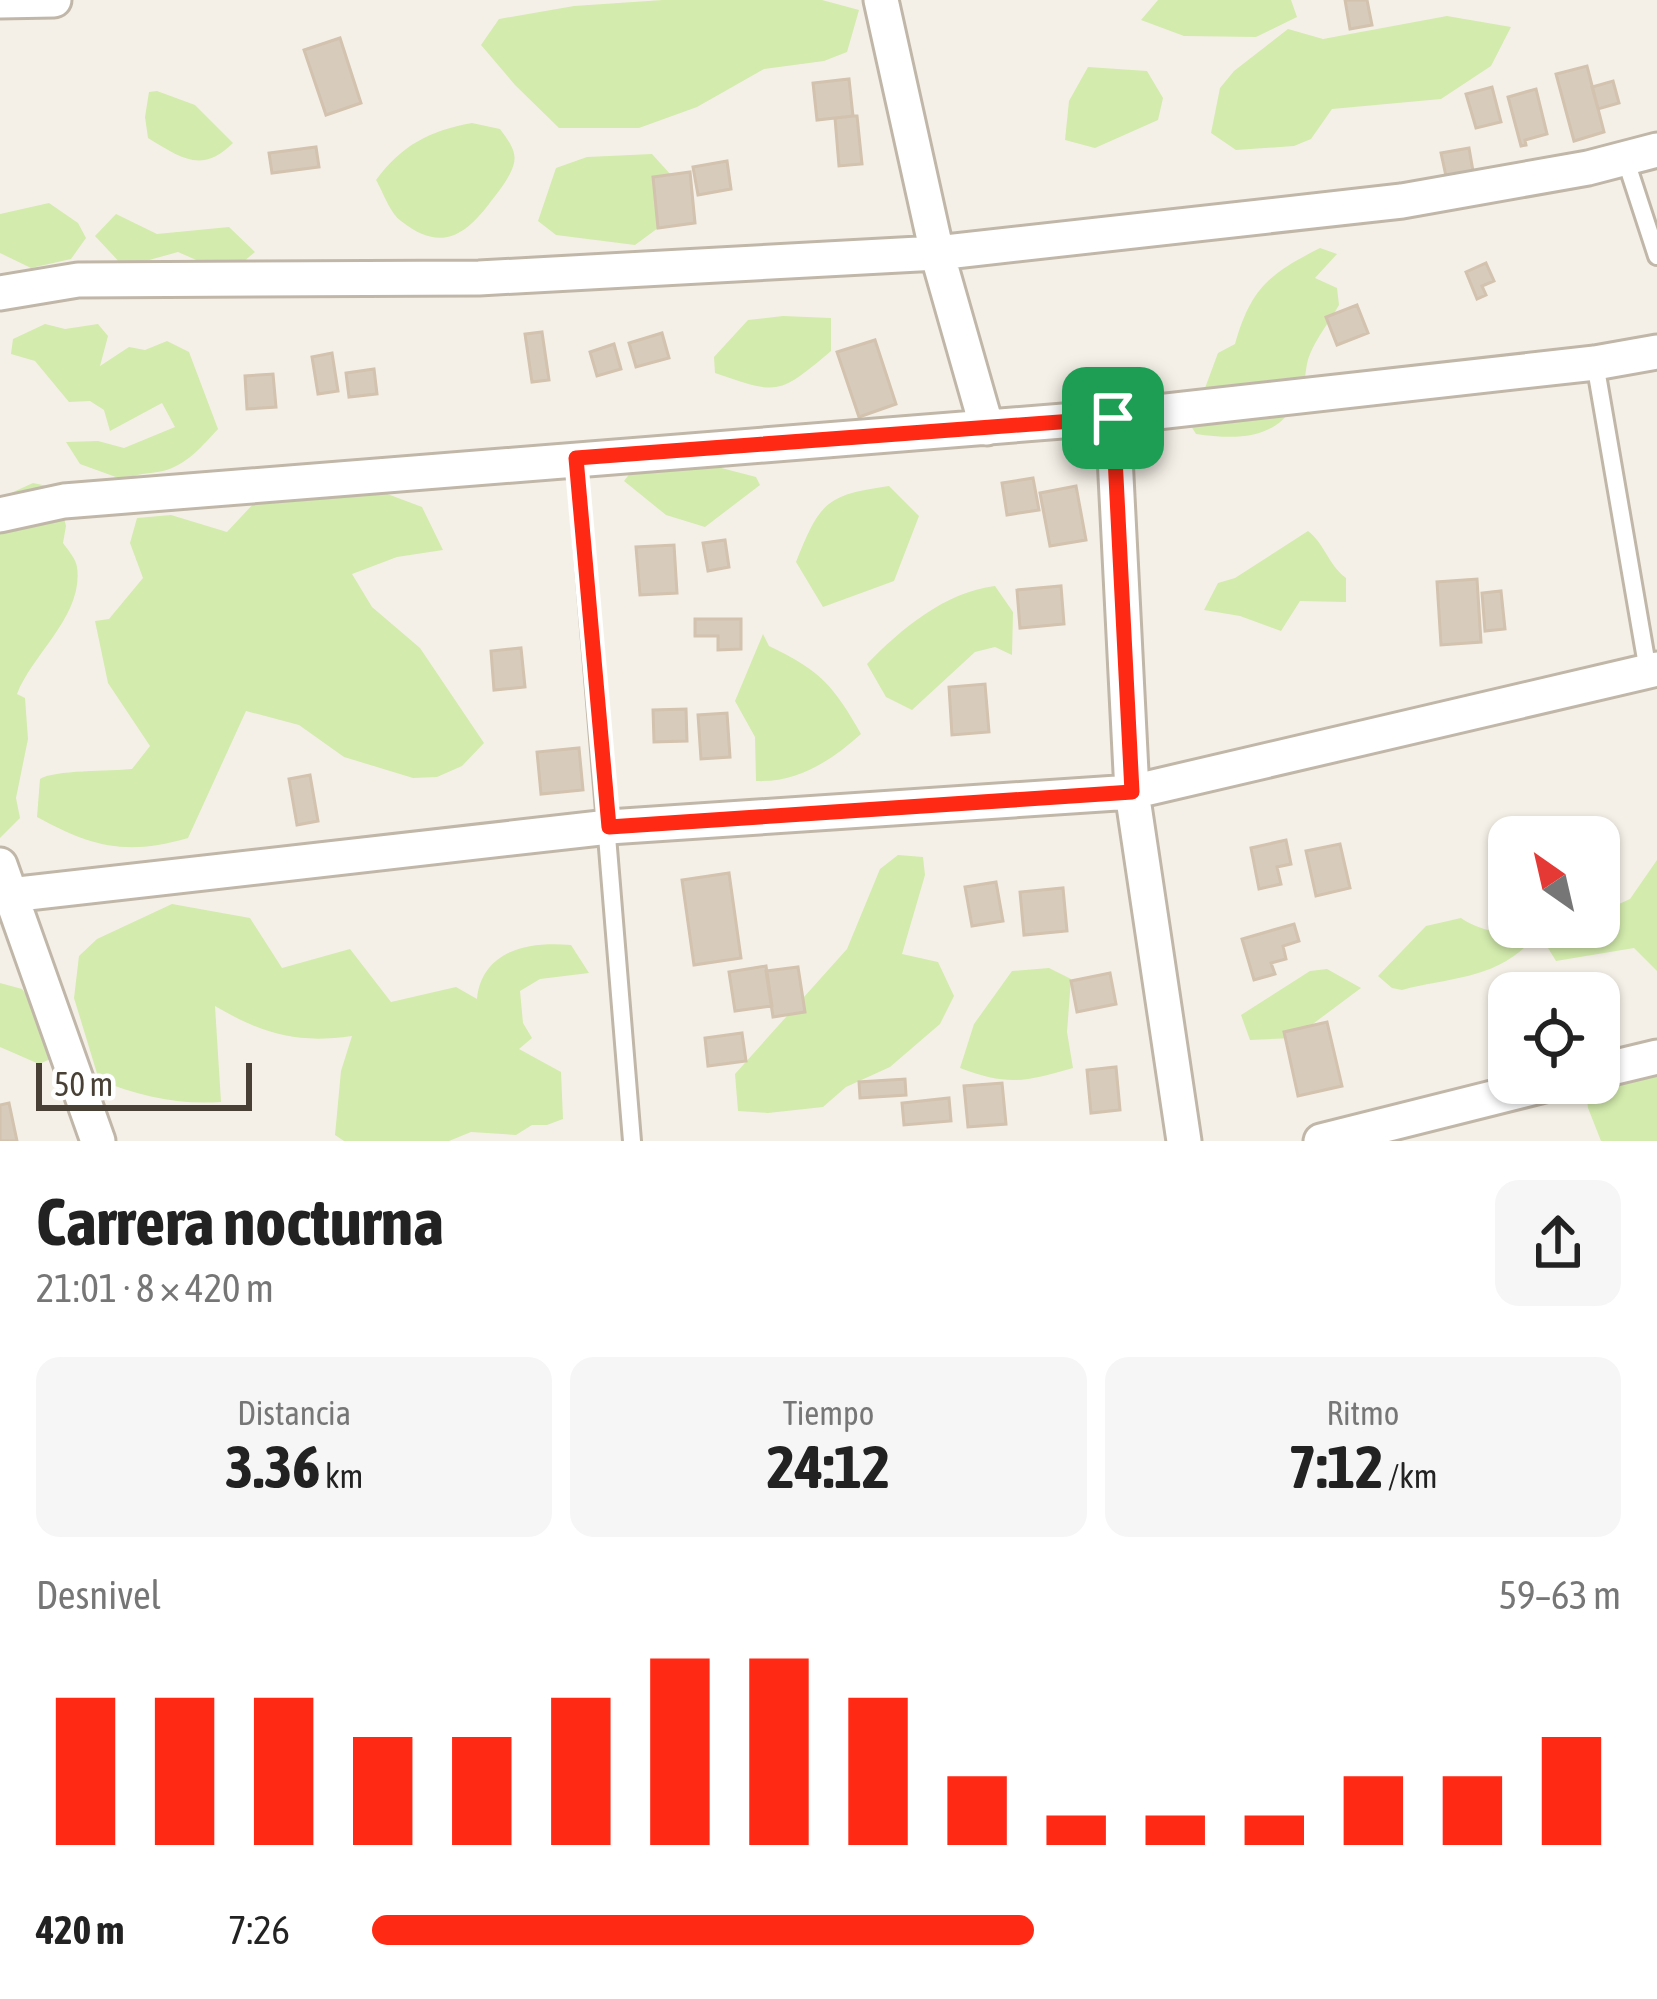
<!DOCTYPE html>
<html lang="es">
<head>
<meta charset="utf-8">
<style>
	body { margin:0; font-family:"Asap Condensed",sans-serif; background:#f6f6f6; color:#222; height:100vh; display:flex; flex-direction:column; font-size:45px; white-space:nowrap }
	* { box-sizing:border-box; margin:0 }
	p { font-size:39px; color:#767676 }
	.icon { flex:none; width:66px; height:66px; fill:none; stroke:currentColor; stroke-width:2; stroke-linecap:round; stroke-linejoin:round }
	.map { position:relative; height:1141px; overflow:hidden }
	.details { display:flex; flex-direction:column; background:#fff; flex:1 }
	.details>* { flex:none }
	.needle { width:78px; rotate:326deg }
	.tools { position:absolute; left:1488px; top:816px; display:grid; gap:24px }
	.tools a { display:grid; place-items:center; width:132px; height:132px; border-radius:24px; background:#fff; box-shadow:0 3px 9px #0004; font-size:60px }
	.scale { position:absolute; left:36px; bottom:30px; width:216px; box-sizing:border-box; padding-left:12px; border:6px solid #484035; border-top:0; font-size:33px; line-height:42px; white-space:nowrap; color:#484035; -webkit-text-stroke:9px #fff; paint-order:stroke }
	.pin { position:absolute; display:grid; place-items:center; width:102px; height:102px; color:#fff; margin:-51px; border-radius:24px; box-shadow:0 6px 18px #0006 }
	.round { display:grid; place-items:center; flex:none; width:126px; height:126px; border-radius:24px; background:#f6f6f6 }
	.head { display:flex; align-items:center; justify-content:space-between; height:204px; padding:0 36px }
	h1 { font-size:66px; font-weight:700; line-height:90px }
	.figures { display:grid; grid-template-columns:repeat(3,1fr); gap:18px; height:204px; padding:12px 36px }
	.figures div { display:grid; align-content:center; border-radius:24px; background:#f6f6f6; text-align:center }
	.figures b { font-size:60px; font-weight:700 }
	.figures small { font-size:33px; font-weight:400 }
	.figures p { font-size:33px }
	.chart { height:336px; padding:24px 36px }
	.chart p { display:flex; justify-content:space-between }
	.chart svg { width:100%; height:216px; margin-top:12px; stroke:#ff2914; stroke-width:6 }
	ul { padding:0 36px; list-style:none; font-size:39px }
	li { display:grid; grid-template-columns:192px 144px 1fr; align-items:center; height:90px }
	li i { height:30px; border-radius:15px; background:#ff2914 }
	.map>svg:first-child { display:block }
	.green { fill:#d3ebad }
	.building { fill:#d7cbbc; stroke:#d2c2ae; stroke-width:3 }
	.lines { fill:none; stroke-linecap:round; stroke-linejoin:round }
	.service-casing { stroke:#c1b7a9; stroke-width:22 }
	.minor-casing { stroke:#c1b7a9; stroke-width:39 }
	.service { stroke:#fff; stroke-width:16 }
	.minor { stroke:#fff; stroke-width:33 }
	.route-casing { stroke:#fff; stroke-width:24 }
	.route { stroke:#ff2914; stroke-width:15 }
</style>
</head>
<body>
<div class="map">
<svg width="1657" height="1141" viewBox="0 0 1657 1141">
	<rect width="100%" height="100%" fill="#f5f0e7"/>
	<!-- green -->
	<path class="green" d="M663 0H822L859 10 847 52 824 61 764 69 697 107 639 128H559L515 85 481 45 499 19 574 6Z
		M1158 0H1291L1297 17 1256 37 1184 36 1141 20Z
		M1447 16 1511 27 1491 66 1441 99 1332 109 1311 139 1294 146 1236 150 1211 133 1220 88 1234 71 1288 29 1323 39Z
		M1088 67 1147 71 1163 98 1158 120 1095 148 1065 140 1069 101Z
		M157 91 195 105 233 143C202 174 181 158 148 138L145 117 149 92Z
		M472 123 500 129C507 139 517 150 514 163 511 177 497 193 489 204 463 238 439 251 401 221 390 213 383 192 376 180 402 145 429 131 472 123Z
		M652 154 671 175 658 228 635 245 556 235 538 221 556 168 587 157Z
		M49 203 78 223 86 238 71 259 31 268 0 253V214Z
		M116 214 157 234 229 227 255 252 237 267 210 266 178 252 124 267 95 236Z
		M1320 248 1337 254 1315 278 1337 288 1339 305C1330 321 1317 337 1310 354 1306 363 1306 374 1304 383 1287 439 1245 441 1196 434L1191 426 1218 353 1235 344C1251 288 1269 274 1320 248Z
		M783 316 831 318V351C779 395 778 395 715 373L714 357 748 320Z
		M45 324 65 329 98 324 108 336 100 366 129 347 145 350 167 341 189 352 218 429C202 446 187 465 163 471 148 474 138 473 124 480L80 464 66 442 98 441 124 448 175 427 162 403 110 431 104 410 90 401 69 402 35 361 11 354 13 339Z
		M640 460 706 464 756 477 760 485 705 527 666 515 624 481Z
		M350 480 422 507 443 550 397 557 352 574 372 607 420 648 484 743 462 766 437 777 413 778 344 757 299 725 246 711 188 838C126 856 92 847 37 817L40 779C53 770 111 771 132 769L150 746 108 683 95 621 109 619 143 578 130 543 137 518 171 515 227 532 255 502Z
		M33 483 57 488 66 526 63 543C68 550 76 559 77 567 84 615 33 653 17 694L25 698 28 739 16 798 20 818 0 838V498Z
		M889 486 919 516 894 581 823 607 796 562C820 502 826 495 889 486Z
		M1308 531C1325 544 1327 563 1346 578V602L1300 601 1281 631 1240 616 1204 610 1218 583 1235 578Z
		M995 586 1013 612 1012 655 995 647 975 652 912 710 886 697 867 664C901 629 945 592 995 586Z
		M763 634 769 646C820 670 834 686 861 734 831 761 797 783 756 781L755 737 735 701Z
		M898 855 923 857 925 875 902 954 938 962 954 996 940 1024 890 1067 846 1087 823 1107 768 1113 738 1111 735 1074 847 949 880 869Z
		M1657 860V971L1634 948 1556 961 1548 948 1578 927H1599V913L1630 899Z
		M172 904 250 918 282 968 350 949 391 1002 456 987 477 999C482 950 529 941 571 945L589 973 540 979 520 991 523 1023 532 1038 519 1049 561 1072 563 1119 547 1125H532L516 1135 471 1132 449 1141H344L335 1135 341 1071 352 1036C296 1044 263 1034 215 1006L221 1102C176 1105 140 1096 99 1080L74 998 79 956 97 939Z
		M1461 918C1479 931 1508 934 1530 942 1496 979 1448 978 1402 990L1392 988 1378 976 1426 926Z
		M1049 968 1071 979 1067 1032 1073 1068C1024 1082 1008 1086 960 1068L974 1024 1012 971Z
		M1327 969 1361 988 1294 1038 1250 1040 1241 1015 1310 971Z
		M0 983 22 989 61 1041 62 1054 39 1064 0 1047Z
		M1657 1042V1141H1601L1588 1108 1585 1083H1599V1068L1621 1047Z"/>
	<!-- building -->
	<path class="building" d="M1345 0H1367L1372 25 1350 29Z
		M340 38 361 103 326 115 304 50Z
		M1587 66 1604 132 1574 141 1556 74Z
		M849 79 853 116 817 120 813 83Z
		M1613 81 1619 103 1598 109 1592 87Z
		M1492 87 1501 122 1476 128 1466 94Z
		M1536 89 1547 134 1525 140 1526 145 1521 146 1508 97Z
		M853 116H857L862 164 839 166 835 118Z
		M316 147 319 167 272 173 269 153Z
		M1469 148 1473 171 1446 176 1441 153Z
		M727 161 731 189 698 195 693 167Z
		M690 172 695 223 658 228 653 177Z
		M1486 263 1494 281 1482 286 1486 295 1477 299 1466 272Z
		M1357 305 1368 333 1337 345 1326 317Z
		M542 332 549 380 532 382 525 334Z
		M662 333 669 358 636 367 629 343Z
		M875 340 896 404 859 417 837 352Z
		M614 344 621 369 597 376 590 352Z
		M332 353 338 391 318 394 312 357Z
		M374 369 377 394 349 397 346 373Z
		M273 374 276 407 247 409 245 376Z
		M1033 478 1039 510 1007 515 1002 483Z
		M1076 486 1086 540 1050 546 1040 493Z
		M725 540 729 567 708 571 703 543Z
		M674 545 677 593 640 595 636 547Z
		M1477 579 1481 642 1441 645 1437 582Z
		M1061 586 1064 624 1020 628 1017 590Z
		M1501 591 1505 629 1485 631 1482 593Z
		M695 619H741V649L718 650V636H695Z
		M521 648 525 687 494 690 491 651Z
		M985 684 989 732 952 735 949 687Z
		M686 709 687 741 654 742 653 710Z
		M727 713 730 757 701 759 698 715Z
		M579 748 583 790 541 794 537 752Z
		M310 775 318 821 297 825 289 779Z
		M1286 840 1291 864 1277 867 1281 884 1259 889 1251 848Z
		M1340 844 1350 888 1316 896 1306 851Z
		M729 873 741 958 694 965 682 880Z
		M996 882 1003 921 972 926 965 887Z
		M1063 888 1067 931 1024 935 1020 892Z
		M1294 924 1299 941 1283 946 1286 959 1271 963 1275 974 1254 980 1242 939Z
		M766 966 772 1006 735 1011 729 972Z
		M798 967 805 1012 773 1017 766 971Z
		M1110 973 1116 1004 1077 1012 1071 981Z
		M1327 1022 1342 1086 1298 1096 1284 1032Z
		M742 1033 746 1061 708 1066 705 1038Z
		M1116 1067 1120 1110 1091 1113 1087 1070Z
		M905 1079 906 1095 860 1098 859 1082Z
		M1002 1083 1006 1124 968 1127 964 1086Z
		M949 1098 951 1121 904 1125 902 1103Z
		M9 1103 17 1141H0V1105Z"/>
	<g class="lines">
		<!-- service casing -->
		<g class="service-casing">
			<path id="service" d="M1625 158 1657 256
				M1595 363 1648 671
				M576 458 632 1141"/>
		</g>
		<!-- minor casing -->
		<g class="minor-casing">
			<path id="minor" d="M881 0 937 253 987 428
				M0 1 54 0
				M0 293 78 280 479 278 937 253 1402 201 1588 168 1657 150
				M1113 417 1132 792 1184 1141
				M0 515 64 501 1113 417 1595 363 1657 352
				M0 865 98 1141
				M10 895 609 827 1132 792 1657 669
				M1599 1071 1657 1057
				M1321 1141 1552 1083"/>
		</g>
		<!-- service -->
		<use href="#service" class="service"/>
		<!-- minor -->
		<use href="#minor" class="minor"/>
	</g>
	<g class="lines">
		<!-- route casing -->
		<g class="route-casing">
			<path id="route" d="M1113 418 1132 792 609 827 576 458Z"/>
		</g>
		<!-- route -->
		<use href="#route" class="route"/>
	</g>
</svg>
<div class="tools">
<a><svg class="needle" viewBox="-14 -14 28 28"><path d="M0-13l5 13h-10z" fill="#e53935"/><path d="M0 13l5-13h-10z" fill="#767676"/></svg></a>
<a><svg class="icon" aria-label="locate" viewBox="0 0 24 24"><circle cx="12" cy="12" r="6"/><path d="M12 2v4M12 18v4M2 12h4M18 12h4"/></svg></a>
</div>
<div class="scale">50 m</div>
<div class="pin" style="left:1113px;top:418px;background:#1e9e55"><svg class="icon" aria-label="arrive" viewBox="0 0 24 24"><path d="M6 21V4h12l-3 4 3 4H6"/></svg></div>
</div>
<section class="details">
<div class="head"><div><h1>Carrera nocturna</h1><p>21:01 · 8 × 420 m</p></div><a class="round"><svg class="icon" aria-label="share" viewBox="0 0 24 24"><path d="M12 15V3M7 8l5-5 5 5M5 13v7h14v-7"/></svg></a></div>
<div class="figures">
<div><p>Distancia</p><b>3.36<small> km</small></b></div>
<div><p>Tiempo</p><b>24:12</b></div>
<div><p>Ritmo</p><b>7:12<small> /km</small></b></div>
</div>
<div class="chart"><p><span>Desnivel</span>59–63 m</p>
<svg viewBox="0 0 160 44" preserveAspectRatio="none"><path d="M5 44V14M15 44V14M25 44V14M35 44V22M45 44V22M55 44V14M65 44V6M75 44V6M85 44V14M95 44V30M105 44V38M115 44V38M125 44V38M135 44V30M145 44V30M155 44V22"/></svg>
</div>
<ul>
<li><b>420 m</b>7:26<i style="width:53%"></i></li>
</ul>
</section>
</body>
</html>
